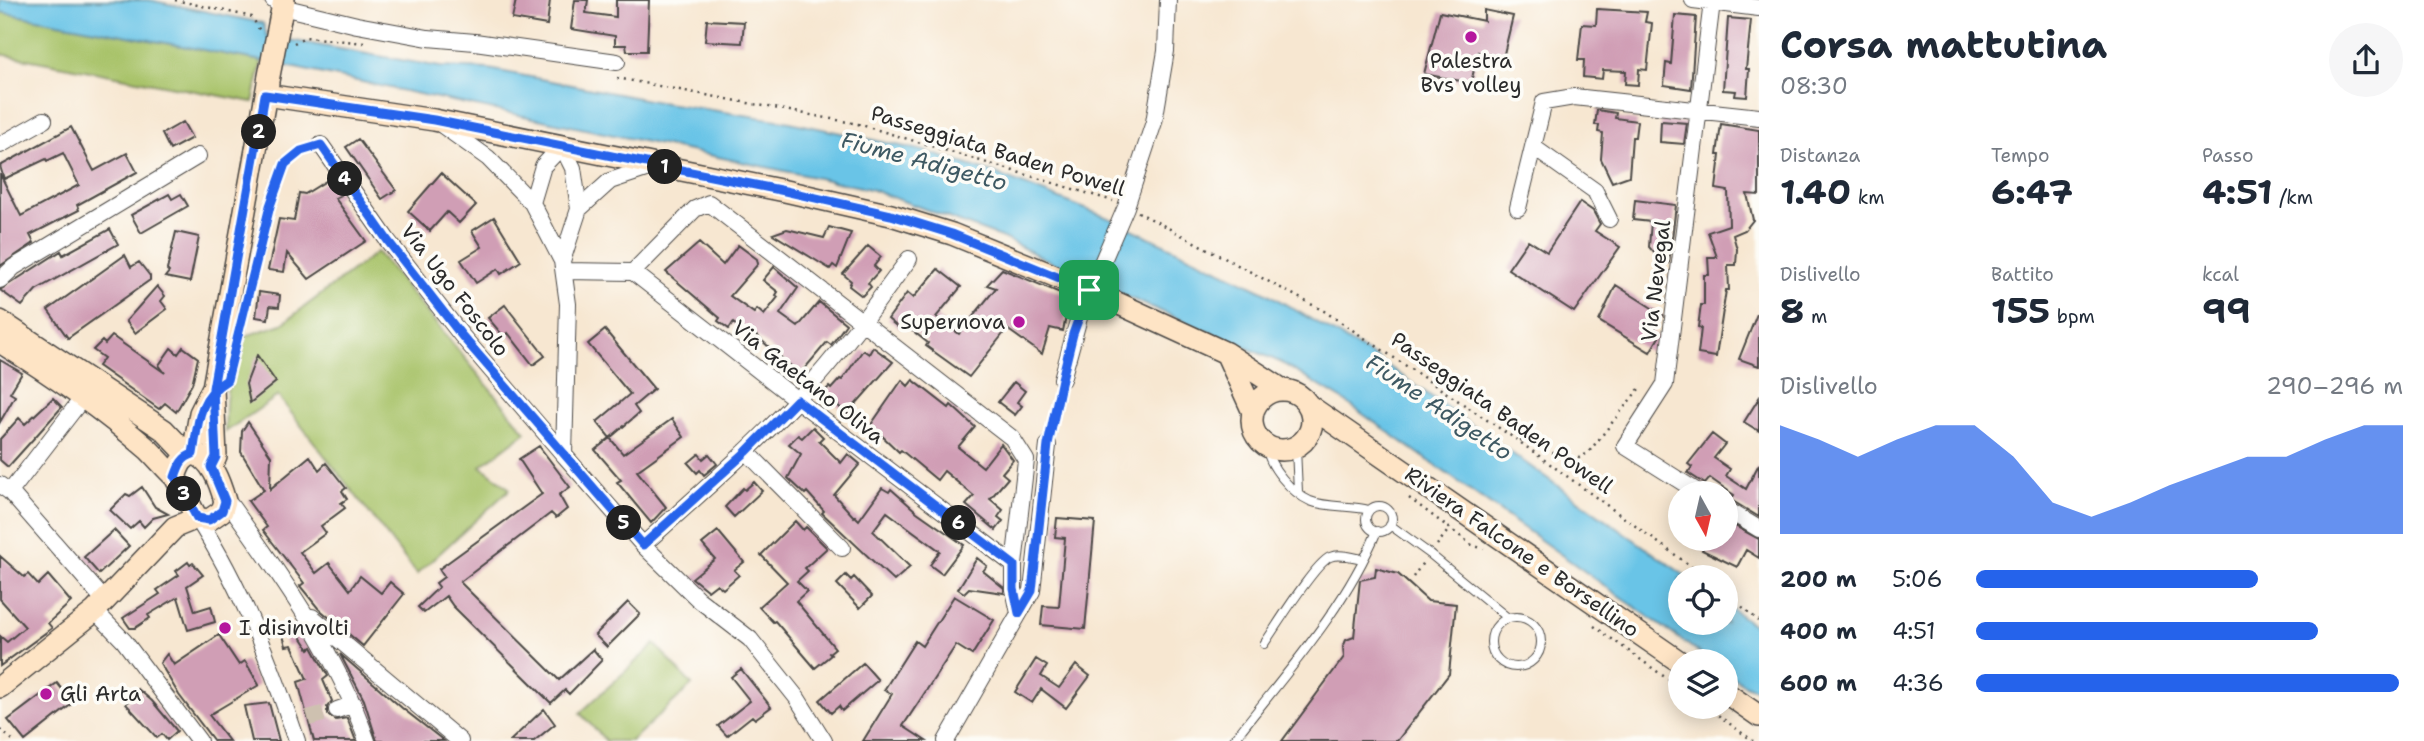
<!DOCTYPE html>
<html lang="it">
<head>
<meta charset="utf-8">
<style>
	body { margin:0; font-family:"Shantell Sans",sans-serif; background:#f6f6f7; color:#1f2937; height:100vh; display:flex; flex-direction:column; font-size:26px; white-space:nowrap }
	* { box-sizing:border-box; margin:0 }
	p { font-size:23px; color:#747a83 }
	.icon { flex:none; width:38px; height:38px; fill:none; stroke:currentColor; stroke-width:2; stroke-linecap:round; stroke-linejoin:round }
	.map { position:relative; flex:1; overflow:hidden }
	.drawer { display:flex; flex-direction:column; background:#fff; width:665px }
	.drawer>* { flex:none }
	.needle { width:46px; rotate:172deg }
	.fabs { position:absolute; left:1668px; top:481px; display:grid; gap:14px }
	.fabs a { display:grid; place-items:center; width:70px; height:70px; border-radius:50%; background:#fff; box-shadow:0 4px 18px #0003; font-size:35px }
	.pin { position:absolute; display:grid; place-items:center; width:60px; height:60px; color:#fff; margin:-30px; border-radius:14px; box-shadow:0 4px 10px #0006 }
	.km { position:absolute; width:35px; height:35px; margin:-18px; border-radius:50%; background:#222; color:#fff; font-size:19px; line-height:35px; text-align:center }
	.round { display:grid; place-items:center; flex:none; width:74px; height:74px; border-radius:37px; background:#f6f6f7 }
	.head { display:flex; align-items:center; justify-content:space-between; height:119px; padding:0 21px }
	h1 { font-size:38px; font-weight:700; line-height:52px }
	.figures { display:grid; grid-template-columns:repeat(3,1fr); gap:10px; height:119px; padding:7px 21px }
	.figures div { display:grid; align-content:center }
	.figures b { font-size:35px; font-weight:700 }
	.figures small { font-size:19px; font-weight:400 }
	.figures p { font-size:19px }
	.chart { height:196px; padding:14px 21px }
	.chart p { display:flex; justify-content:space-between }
	.chart svg { width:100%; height:126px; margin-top:7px; fill:#2563eb; opacity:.7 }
	ul { padding:0 21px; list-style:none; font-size:23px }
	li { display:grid; grid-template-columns:112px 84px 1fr; align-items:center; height:52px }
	li i { height:18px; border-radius:9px; background:#2563eb }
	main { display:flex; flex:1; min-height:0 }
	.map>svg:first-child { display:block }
	.green { fill:#a8c369; stroke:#6a774a; stroke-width:2 }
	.water { fill:#69c4e7; stroke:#4a7889; stroke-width:2 }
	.building { fill:#d09eb5 }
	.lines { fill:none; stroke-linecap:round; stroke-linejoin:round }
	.street-tunnel { stroke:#cec1b0; stroke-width:16; stroke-dasharray:16 8; stroke-linecap:butt }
	.lane-casing { stroke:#4a4744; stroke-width:10 }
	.street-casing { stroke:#4a4744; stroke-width:18 }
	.secondary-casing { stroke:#4a4744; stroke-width:24 }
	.path { stroke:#4a4744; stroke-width:2.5; stroke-dasharray:2 5; stroke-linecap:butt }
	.lane { stroke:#fff; stroke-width:8 }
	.street { stroke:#fff; stroke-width:16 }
	.secondary { stroke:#fee4c5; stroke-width:21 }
	.secondary-bridge-casing { stroke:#4a4744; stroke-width:24; stroke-linecap:butt }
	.secondary-bridge { stroke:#fee4c5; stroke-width:21 }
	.route-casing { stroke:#fff; stroke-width:14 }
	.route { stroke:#2563eb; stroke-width:9 }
	.poi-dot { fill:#b5179e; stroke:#fdfcf7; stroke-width:2.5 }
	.labels { text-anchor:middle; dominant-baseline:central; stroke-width:7; stroke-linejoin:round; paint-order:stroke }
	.poi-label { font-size:21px; fill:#2b2b2b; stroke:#fdfcf7; text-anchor:start }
	.street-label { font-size:21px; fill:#2b2b2b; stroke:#fdfcf7 }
	.water-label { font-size:23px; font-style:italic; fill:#3e5963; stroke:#fdfcf7 }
</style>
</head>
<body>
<main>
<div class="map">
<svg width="1759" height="741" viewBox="0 0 1759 741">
	<rect width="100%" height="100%" fill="#fdfcf7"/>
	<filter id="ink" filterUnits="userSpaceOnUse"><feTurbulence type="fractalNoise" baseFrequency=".0143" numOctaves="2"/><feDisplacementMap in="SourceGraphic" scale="14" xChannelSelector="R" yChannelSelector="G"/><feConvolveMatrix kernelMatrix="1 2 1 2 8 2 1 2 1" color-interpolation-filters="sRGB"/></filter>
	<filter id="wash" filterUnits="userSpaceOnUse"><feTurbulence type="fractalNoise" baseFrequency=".00686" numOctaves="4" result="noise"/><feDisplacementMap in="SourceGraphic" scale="28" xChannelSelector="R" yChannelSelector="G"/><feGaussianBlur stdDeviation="1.57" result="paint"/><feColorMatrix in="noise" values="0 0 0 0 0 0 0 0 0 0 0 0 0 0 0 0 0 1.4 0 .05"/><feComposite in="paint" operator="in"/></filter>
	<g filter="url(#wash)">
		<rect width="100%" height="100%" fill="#f7e7d1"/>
		<!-- green -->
		<path class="green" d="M0 12 262 61 253 102 0 54Z
			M377 252 526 432 481 466 510 489 417 574 278 396 225 432 226 402 233 340 282 324Z
			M655 644 692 685 631 741H606L580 713Z"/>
		<!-- water -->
		<path class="water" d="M0 0H149L263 23 267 36 440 67 489 69 659 102 790 122 924 151 996 174 1111 219 1263 291 1378 359 1687 577 1680 578V623H1726V605L1759 629V690L1745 685 1726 672V662L1711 661 1343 400 1280 362 1090 281 1003 238 870 189 262 61 0 12Z"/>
		<g id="blocks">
			<!-- building -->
			<path class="building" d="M516 0H550L547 25 512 19Z
				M575 0H588L586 13 616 17V0H649L647 51H627L626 45H615V36L571 29Z
				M1597 9 1647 12 1645 22 1652 23 1647 70 1639 69 1638 85 1625 84 1626 71 1603 70 1602 79 1583 77 1584 60H1578L1582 24 1596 25Z
				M1484 10 1513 16 1503 58 1478 52 1471 83 1424 74 1440 12 1484 21Z
				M1675 15 1696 17 1691 89 1664 85 1666 63 1671 64Z
				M1728 18 1751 20 1746 69H1749L1747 97 1735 96 1736 91 1723 90Z
				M707 20 744 22 742 43 705 41Z
				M1597 110 1616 113 1615 118 1637 121 1635 137H1632L1629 176 1612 182 1601 159 1603 133 1598 132 1599 125H1595Z
				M1661 121 1687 123 1684 144 1660 142Z
				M183 122 192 138 170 150 162 134Z
				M1721 124 1759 130V195L1747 194 1753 220 1745 230 1733 235 1737 249 1736 265H1728L1729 290H1726L1716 357 1698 354 1701 328 1698 327 1701 305H1704V275H1709L1708 257H1717L1708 232 1729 225 1728 191 1716 189 1720 155H1717Z
				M71 127 94 171 127 153 137 172 77 205 79 210 30 235 34 243 0 266V174L21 216 79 185 63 153 47 161 46 159 4 179 0 166Z
				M358 139 396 190 382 199 346 147Z
				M441 173 476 205 459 223 447 212 430 231 408 211Z
				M331 178 341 195 335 198 366 241 309 279 287 253 284 272 268 270 279 219 294 221 299 193 305 194Z
				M169 194 172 199 181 194 188 206 141 233 131 215Z
				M1635 200 1676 205 1669 263 1661 261 1649 247 1651 222 1633 220Z
				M1580 202 1593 211 1600 224 1595 231 1620 247 1574 312 1508 269 1528 240 1547 252Z
				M494 217 521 261 501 274 498 269 476 283 461 260 482 247 472 231Z
				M829 227 851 233 837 268 833 265 830 269 773 234 787 229 824 238Z
				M110 229 118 244 36 290 22 306 0 290 61 251 63 255Z
				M176 232 199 237 190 282 165 277 169 272 167 270Z
				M699 243 723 265 738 245 757 259 758 264 730 296 754 313 757 309 764 315 778 297 776 295 778 292 763 280 774 267 798 288 780 314 798 327 819 302 846 324 831 345 827 342 800 374 753 333 751 336 733 323 729 329 718 321 720 318 666 272Z
				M868 246 881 257 874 266 879 271 868 283 871 287 862 296 849 286 851 281 843 274Z
				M125 255 131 267 139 262 150 276V280L68 338 48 310Z
				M938 269 961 287 936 317 959 334 996 288 987 285 1002 269 1070 297 1063 331 1050 328 1042 354 1007 329 969 377 926 346 928 343 904 324 900 329 888 319 907 293 913 298Z
				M1616 285 1663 315 1652 333 1659 337 1650 352 1599 321Z
				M157 286 165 296 161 301 167 309 135 333 126 321Z
				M259 292 280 295 279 307 270 306 268 319 256 317Z
				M505 305 545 356 533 365 508 333 504 337 488 318Z
				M1757 314H1759V366L1739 359Z
				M605 330 654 389 634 406 639 413 610 438 597 422 630 394 588 344Z
				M112 336 165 373 159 365 171 348 178 354 183 347 198 358 192 384 176 412 165 403 159 409 98 366 104 358 93 350 102 341 105 344Z
				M873 347 893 362 847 414 833 401 828 405 819 397 829 387 831 389 840 379 842 380 863 350 869 354Z
				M257 355 276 382 250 403 246 384Z
				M0 360 22 373 10 393 15 396 0 422Z
				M902 380 908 386 913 380 949 408 951 405 975 427 958 447 983 467 1001 444 1013 460 1002 473 1008 478 990 499 1003 510 998 517 1003 521 996 530 966 505 974 496 944 471 937 480 901 450 899 452 879 433 877 435 868 429Z
				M1014 382 1025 391 1017 402 1022 406 1015 415 998 402Z
				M53 398 62 407 8 467 0 460V439L19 418 25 424Z
				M1759 398V431L1744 422Z
				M672 419 684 437 637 471 666 507 651 523 617 482 621 480 595 450 610 438 623 454Z
				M248 422 271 456 270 489 310 456 319 470 326 463 346 488 342 491 347 499 341 503 345 508 321 526 326 533 300 552 316 573 329 563 350 590 360 576 381 593 390 582 404 594 363 646 318 608 300 586 304 583 263 530 267 527 248 501 264 490 241 452 242 431Z
				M813 427 823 437 819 441 841 463 848 454 860 464 834 495 854 517 855 516 859 520 882 488 889 492 891 489 917 512 964 545 942 574 930 565 940 551 887 512 873 531 910 567 894 581 822 513 824 511 807 492 805 494 788 478 801 454 789 444 798 435 802 438Z
				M1712 434 1725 444 1714 458 1730 469 1726 476 1746 489 1759 464V517L1731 500 1734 495 1710 478 1705 484 1688 473 1692 467 1688 464Z
				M539 446 570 487 559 495 567 509 556 518 551 513 460 582 559 680 593 649 602 660 569 694 565 690 551 703 453 606 446 596 424 613 418 607 439 587 436 583 444 577 439 569 542 494 519 459Z
				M699 454 703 459 709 454 717 464 704 475 700 470 697 473 688 463Z
				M754 482 762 491 734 517 725 507 743 488 745 490Z
				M142 487 155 507 168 514 153 518 144 527 139 521 130 529 110 510 126 494 130 496Z
				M1057 518 1095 521 1085 629 1041 625 1043 606 1059 607 1065 538 1055 537Z
				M795 521 803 530 806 527 827 548 805 568 808 571 797 581 807 591 796 601 835 648 829 653 831 655 815 668 775 621 773 622 759 607 787 582 761 555Z
				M1726 521 1759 539V558L1746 550 1737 567 1702 550 1707 539H1726Z
				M114 530 129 546 99 574 84 557Z
				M718 531 744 562 734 570 739 575 723 589 717 584 708 591 692 578 715 559 702 544Z
				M0 556 24 577 28 574 38 585 48 575 71 602 48 623 52 628 0 666V636L7 642 25 627 0 599Z
				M977 558 987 566 983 571 1004 588V593L969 588 964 593 958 589Z
				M188 562 190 565 193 563 203 575 187 586 195 611 211 606 215 622 188 630 178 597 148 615 150 618 135 628H130L123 618 160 594 157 590 179 575 176 571Z
				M1376 568 1398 574 1428 601 1456 604 1449 674 1397 741H1282L1344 657 1343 647 1346 640 1354 637 1360 580 1375 577Z
				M846 575 851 580 854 577 872 596 860 608 837 584Z
				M954 596 994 620 972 655 956 645 903 726 926 741H863L892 694 884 690 915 641 922 646Z
				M628 602 640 614 607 647 595 635Z
				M294 626 309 649 312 647 328 676 323 680 332 701 327 707V714L336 720 347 718 356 741H314L298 682 307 679 292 645 286 646 281 628Z
				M219 635 239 665 245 661 259 685 209 715 229 741H214L179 695 160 663 167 654 174 665Z
				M340 654 402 708 444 741H377L364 700Z
				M1036 659 1047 666 1041 676 1059 688 1076 665 1090 676 1066 708 1041 689 1032 703 1015 692Z
				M863 663 878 680 842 711 839 706 831 713 820 700Z
				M741 669 771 707 755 719 752 716 727 736 718 726 750 701 731 677Z
				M57 683 73 703 25 741 8 720Z
				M138 689 152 701 177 731 167 740 162 734 157 738 126 704Z
				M269 703 279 741H252L244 706Z
				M544 709 555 724 534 741H510Z"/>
		</g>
	</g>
	<g filter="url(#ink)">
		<use href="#blocks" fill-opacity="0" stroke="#4a4744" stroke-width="2"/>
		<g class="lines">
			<!-- street-tunnel -->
			<path class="street-tunnel" d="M308 718 337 710"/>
			<!-- lane casing -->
			<g class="lane-casing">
				<path id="lane" d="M216 386 227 380 241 328
					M1267 447C1268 466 1292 493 1310 501 1328 508 1350 505 1369 510
					M1296 448 1298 492
					M1366 519a13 13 0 1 1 26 0a13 13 0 1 1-26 0Z
					M1390 525 1430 554 1508 618
					M1491 642a25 25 0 1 1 50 0a25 25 0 1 1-50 0Z
					M1264 644C1276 627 1314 564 1330 557 1339 553 1352 557 1362 559
					M1233 741C1285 674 1344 610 1377 531"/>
			</g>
			<!-- street casing -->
			<g class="street-casing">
				<path id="street" d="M273 0 282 7 357 25 428 38 475 42 617 62
					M1693 0 1759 8
					M442 125 488 158 532 203 562 261 568 304 564 455 643 545 698 599 750 639 797 698 824 741
					M0 145 44 120
					M321 145 388 241 462 336 564 455
					M1533 147 1595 191 1609 219
					M532 203 543 166 562 146 573 168 579 209 562 261
					M1518 208 1544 102 1574 97 1759 117
					M579 209 610 181 655 166
					M564 271 633 272 797 400 1014 565
					M633 272 695 209 709 203 1012 438 1026 460 1014 565V589L1019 613
					M0 280 14 267 198 156
					M1062 379 1080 314 1126 207 1154 122 1166 51 1168 0
					M746 451 842 548
					M0 485 10 492 105 601
					M10 492 88 391
					M1701 494 1625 446 1665 384 1712 2
					M225 501 231 506C284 580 337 654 367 741
					M1726 509 1759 529
					M197 518C241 586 271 664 297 741
					M643 545C695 498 748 452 795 402 837 357 873 308 909 259
					M95 611 124 641 199 741
					M312 617 460 741
					M337 710 354 704
					M946 741 1032 591 1048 445"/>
			</g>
			<!-- secondary casing -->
			<g class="secondary-casing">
				<path id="secondary" d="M280 19 284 0
					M266 95 434 120 785 191 891 215 952 234 1089 290 1226 353 1283 390
					M0 321 164 430 183 450 186 456
					M0 342C52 374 103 410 149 450 158 459 166 469 175 477
					M1227 355 1253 412
					M1252 420a30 30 0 1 1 60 0a30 30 0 1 1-60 0Z
					M1308 405 1680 662
					M193 454C212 458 220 484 225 501L222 511 209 520 197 518 175 477C179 466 181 458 193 454Z
					M193 454 200 413 212 389
					M211 467 216 457 213 388 268 83
					M0 687 95 611 175 527 197 518
					M1726 693 1759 716"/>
			</g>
			<!-- path -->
			<path class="path" d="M175 0 252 17 260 31
				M294 43 305 37 365 43
				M617 78 858 124 1113 201
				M1138 212 1324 311 1517 440 1707 578
				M252 282 270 206 285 164 301 151 308 149
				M1051 432 1059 393
				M1520 440C1540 442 1553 456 1573 461L1588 453 1638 390 1644 389
				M1409 498 1472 545 1484 549
				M1437 545 1450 528
				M1413 577 1424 561
				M1726 593 1759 621
				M1594 626 1680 688
				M1707 707 1753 741
				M0 730 14 741"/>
			<!-- lane -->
			<use href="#lane" class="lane"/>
			<!-- street -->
			<use href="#street" class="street"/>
			<!-- secondary -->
			<use href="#secondary" class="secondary"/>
			<!-- secondary-bridge casing -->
			<g class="secondary-bridge-casing">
				<path id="secondary-bridge" d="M268 81 280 19"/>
			</g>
			<!-- secondary-bridge -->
			<use href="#secondary-bridge" class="secondary-bridge"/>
		</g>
	</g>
	<g class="lines" filter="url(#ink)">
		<!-- route casing -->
		<g class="route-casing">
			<path id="route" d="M1089 290 952 234 891 215 785 191 434 120 265 95 213 388 216 457 211 467 225 501 222 511 209 520 197 518 175 477C179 466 181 458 193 454 198 424 198 397 227 380L270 206 285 164 301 151 321 145 388 241 462 336 643 545 746 452 797 400 1014 565V589L1019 613 1032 591 1048 445 1062 379 1073 334 1089 290"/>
		</g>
		<!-- route -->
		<use href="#route" class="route"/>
	</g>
	<!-- markers -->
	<g class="poi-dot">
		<circle cx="1471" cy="37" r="7"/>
		<circle cx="1019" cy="322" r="7"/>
		<circle cx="225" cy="628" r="7"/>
		<circle cx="46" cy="694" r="7"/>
	</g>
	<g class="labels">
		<!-- poi labels -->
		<g class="poi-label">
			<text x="1471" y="61" text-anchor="middle">Palestra<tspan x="1471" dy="24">Bvs volley</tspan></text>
			<text x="1005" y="322" text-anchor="end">Supernova</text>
			<text x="239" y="628">I disinvolti</text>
			<text x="60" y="694">Gli Arta</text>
		</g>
		<!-- street labels -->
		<g class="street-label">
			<text transform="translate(998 151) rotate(17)">Passeggiata Baden Powell</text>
			<text transform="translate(1656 281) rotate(-83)">Via Nevegal</text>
			<text transform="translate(455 290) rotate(52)">Via Ugo Foscolo</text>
			<text transform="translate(808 382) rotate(38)">Via Gaetano Oliva</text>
			<text transform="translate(1502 413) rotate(35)">Passeggiata Baden Powell</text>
			<text transform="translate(1522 552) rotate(35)">Riviera Falcone e Borsellino</text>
		</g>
		<!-- water labels -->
		<g class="water-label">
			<text transform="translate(924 161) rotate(15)">Fiume Adigetto</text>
			<text transform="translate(1439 407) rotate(34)">Fiume Adigetto</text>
		</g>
	</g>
</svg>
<div class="fabs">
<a><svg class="needle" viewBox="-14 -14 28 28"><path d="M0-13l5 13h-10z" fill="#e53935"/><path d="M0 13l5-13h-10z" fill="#747a83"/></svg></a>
<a><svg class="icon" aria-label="locate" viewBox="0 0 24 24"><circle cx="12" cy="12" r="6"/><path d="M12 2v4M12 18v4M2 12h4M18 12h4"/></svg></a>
<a><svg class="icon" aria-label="layers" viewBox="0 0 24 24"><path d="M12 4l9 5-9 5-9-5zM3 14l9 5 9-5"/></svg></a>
</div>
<div class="pin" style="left:1089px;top:290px;background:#1e9e55"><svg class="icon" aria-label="arrive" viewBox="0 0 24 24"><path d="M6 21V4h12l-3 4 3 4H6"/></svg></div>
<b class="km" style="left:665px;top:167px">1</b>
<b class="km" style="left:259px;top:132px">2</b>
<b class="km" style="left:184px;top:494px">3</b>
<b class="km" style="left:345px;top:179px">4</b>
<b class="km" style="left:624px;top:523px">5</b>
<b class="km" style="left:959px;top:523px">6</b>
</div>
<section class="drawer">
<div class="head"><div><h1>Corsa mattutina</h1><p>08:30</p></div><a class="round"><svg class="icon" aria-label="share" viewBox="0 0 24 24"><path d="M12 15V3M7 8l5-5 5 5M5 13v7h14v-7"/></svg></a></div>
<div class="figures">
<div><p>Distanza</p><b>1.40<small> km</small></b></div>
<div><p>Tempo</p><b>6:47</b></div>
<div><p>Passo</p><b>4:51<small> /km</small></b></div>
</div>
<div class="figures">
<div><p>Dislivello</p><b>8<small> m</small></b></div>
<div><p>Battito</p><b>155<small> bpm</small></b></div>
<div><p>kcal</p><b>99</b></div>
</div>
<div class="chart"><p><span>Dislivello</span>290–296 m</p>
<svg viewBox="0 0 160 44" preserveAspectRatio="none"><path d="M0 44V6L10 11L20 17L30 11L40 6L50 6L60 17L70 33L80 38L90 33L100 27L110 22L120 17L130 17L140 11L150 6L160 6V44z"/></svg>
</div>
<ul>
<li><b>200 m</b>5:06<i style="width:66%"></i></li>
<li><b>400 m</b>4:51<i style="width:80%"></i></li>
<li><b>600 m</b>4:36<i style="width:99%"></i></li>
</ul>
</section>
</main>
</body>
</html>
